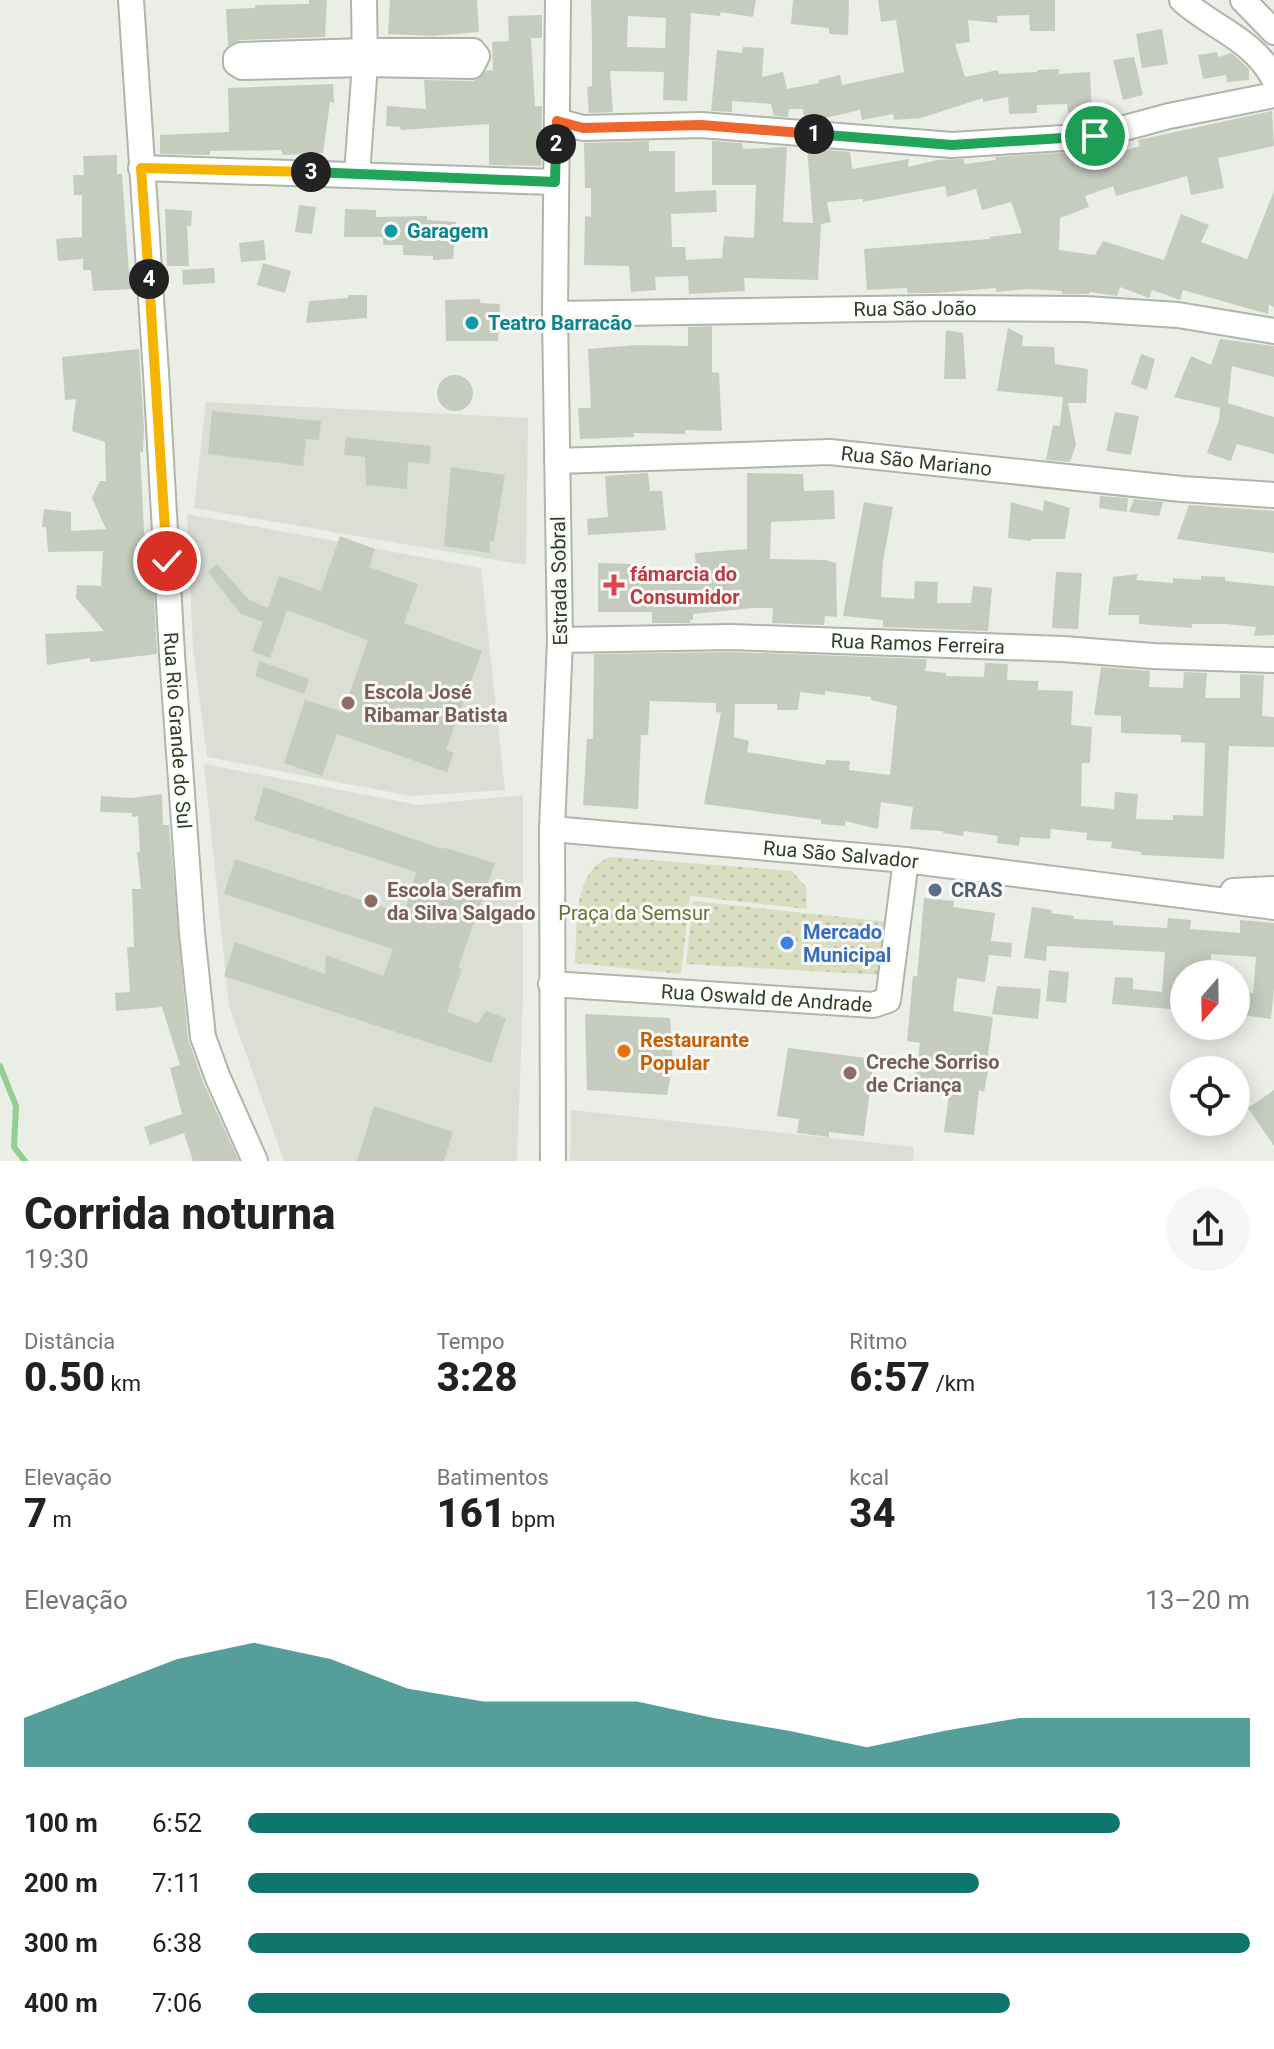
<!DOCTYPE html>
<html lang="pt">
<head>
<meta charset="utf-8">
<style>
	body { margin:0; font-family:Roboto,sans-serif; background:#f6f6f6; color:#222; height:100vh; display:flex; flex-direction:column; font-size:30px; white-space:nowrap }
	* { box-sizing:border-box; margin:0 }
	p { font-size:26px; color:#767676 }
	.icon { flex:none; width:44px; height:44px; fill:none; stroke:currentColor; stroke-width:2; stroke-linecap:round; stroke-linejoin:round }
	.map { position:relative; height:1161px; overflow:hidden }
	.sheet { display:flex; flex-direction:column; background:#fff; flex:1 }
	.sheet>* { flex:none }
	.needle { width:52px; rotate:200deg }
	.tools { position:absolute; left:1170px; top:960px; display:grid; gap:16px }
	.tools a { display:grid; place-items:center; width:80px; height:80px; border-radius:50%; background:#fff; box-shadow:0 4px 20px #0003; font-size:40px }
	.pin { position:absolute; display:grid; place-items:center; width:68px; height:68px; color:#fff; margin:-34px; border:4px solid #fff; border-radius:50%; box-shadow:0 2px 8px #0007 }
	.km { position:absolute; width:40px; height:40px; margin:-20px; border-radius:50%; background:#222; color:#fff; font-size:22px; line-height:40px; text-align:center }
	.round { display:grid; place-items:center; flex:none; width:84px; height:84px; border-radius:42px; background:#f6f6f6 }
	.summary { display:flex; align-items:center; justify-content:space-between; height:136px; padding:0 24px }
	h1 { font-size:44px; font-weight:800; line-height:60px }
	.stats { display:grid; grid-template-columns:repeat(3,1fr); gap:12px; height:136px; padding:8px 24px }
	.stats div { display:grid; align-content:center }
	.stats b { font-size:40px; font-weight:800 }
	.stats small { font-size:22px; font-weight:400 }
	.stats p { font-size:22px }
	.chart { height:224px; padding:16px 24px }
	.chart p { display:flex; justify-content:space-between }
	.chart svg { width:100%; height:144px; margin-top:8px; fill:#0f766e; opacity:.7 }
	ul { padding:0 24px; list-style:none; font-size:26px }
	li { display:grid; grid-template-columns:128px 96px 1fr; align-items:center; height:60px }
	li i { height:20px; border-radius:10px; background:#0f766e }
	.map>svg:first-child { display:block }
	.built { fill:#daded4 }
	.park { fill:url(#park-dots) }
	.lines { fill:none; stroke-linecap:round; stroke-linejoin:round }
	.stream { stroke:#92cf93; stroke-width:6 }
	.building { fill:#c5ccbe; fill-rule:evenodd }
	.minor-casing { stroke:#afb6a9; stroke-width:28 }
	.minor { stroke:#fff; stroke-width:24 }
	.split-1-casing { stroke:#fff; stroke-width:16 }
	.split-2-casing { stroke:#fff; stroke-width:16 }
	.split-3-casing { stroke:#fff; stroke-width:16 }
	.split-4-casing { stroke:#fff; stroke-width:16 }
	.split-5-casing { stroke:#fff; stroke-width:16 }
	.split-1 { stroke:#22a559; stroke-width:10 }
	.split-2 { stroke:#f0652b; stroke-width:10 }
	.split-3 { stroke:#22a559; stroke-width:10 }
	.split-4 { stroke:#f5b400; stroke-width:10 }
	.split-5 { stroke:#f5b400; stroke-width:10 }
	.culture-dot { fill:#0f9aa8; stroke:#f9faf7; stroke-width:3 }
	.health-dot { fill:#e0444e; stroke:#f9faf7; stroke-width:3 }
	.education-dot { fill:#8d6e63; stroke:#f9faf7; stroke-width:3 }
	.service-dot { fill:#5c6f8a; stroke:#f9faf7; stroke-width:3 }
	.shop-dot { fill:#3f7fe0; stroke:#f9faf7; stroke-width:3 }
	.food-dot { fill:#e8710a; stroke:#f9faf7; stroke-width:3 }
	.labels { text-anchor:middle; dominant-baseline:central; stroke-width:6; stroke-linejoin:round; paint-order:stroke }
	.culture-label { font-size:20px; font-weight:bold; fill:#0d838f; stroke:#f9faf7; text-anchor:start }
	.street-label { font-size:20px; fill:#304026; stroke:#f9faf7 }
	.health-label { font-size:20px; font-weight:bold; fill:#be3a42; stroke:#f9faf7; text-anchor:start }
	.education-label { font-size:20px; font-weight:bold; fill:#785e54; stroke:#f9faf7; text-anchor:start }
	.service-label { font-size:20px; font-weight:bold; fill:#4e5e75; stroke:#f9faf7; text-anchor:start }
	.park-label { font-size:20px; fill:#647432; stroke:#f9faf7 }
	.shop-label { font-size:20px; font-weight:bold; fill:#366cbe; stroke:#f9faf7; text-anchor:start }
	.food-label { font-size:20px; font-weight:bold; fill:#c56008; stroke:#f9faf7; text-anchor:start }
</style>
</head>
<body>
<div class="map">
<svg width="1274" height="1161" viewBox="0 0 1274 1161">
	<defs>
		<pattern id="park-dots" width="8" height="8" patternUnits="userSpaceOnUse" patternTransform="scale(2)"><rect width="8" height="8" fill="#dadec1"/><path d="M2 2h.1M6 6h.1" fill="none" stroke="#bbc0a6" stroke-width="1.8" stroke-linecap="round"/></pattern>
	</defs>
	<rect width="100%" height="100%" fill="#ebeee6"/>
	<!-- built -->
	<path class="built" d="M206 402 528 418 526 565 194 508Z
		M187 514 481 568 505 790 411 796 207 757 193 648Z
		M204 764 419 805 523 795V997L517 1161H284L229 1006Z
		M571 1110 914 1147 913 1161H570Z"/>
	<!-- park -->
	<path class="park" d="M611 857 792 871 806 887 807 909 690 896 681 974 575 963C578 927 571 871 611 857Z
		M693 901 889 922 882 975 686 964Z"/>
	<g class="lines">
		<!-- stream -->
		<path class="stream" d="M0 1066 16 1106 14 1147 25 1161"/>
	</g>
	<!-- building -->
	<path class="building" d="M309 0H327L325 37 241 40 228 46 226 9 255 8V5L309 4Z
		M390 0H477L479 32 433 36 388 34Z
		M591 0H756L753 17 721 12 720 16 691 13 687 101 663 100 664 72 610 71 613 112 589 113 587 87 592 86V44ZM628 16 666 18 665 48 627 47Z
		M793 0H849L848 35 829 34V28L791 24Z
		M878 0H1055V31H1030L1029 15 997 16 998 23 968 20 970 42 955 44 965 77 998 70 999 74 1037 72V70L1059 69V74L1090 72 1092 111 1068 113 1067 104 1037 105V113L1009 114 1008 97 983 102V98L921 118 894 120 893 114 862 120 860 110 821 119 804 118 803 109H789L788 117 774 116 771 104 732 101V112L711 111 717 50 742 53 743 47 764 48 762 77 783 72 787 89 819 83V80L840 75 842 85 904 72 896 20 881 22Z
		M542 15V38H531L535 106H542L541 166 489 165V124L401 130 400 127 386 126 387 106 426 109 424 80 473 81 480 78 486 71 493 70 492 42 509 41 508 16Z
		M1162 29 1168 64 1142 68 1136 34Z
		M1217 52 1218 57 1231 53 1234 55 1249 69V80L1227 82 1226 75 1203 79 1198 55Z
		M1134 57 1143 95 1123 100 1113 60Z
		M333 84 334 103 330 102 323 153 283 155 281 150 210 151V155L160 154V135L229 132 228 88Z
		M1272 111 1274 146 1218 158 1224 188 1191 195 1187 176 1116 196 1113 186 1085 196 1089 207 1060 218 1059 250 1095 255 1103 241 1164 260 1181 214 1209 225 1201 242 1247 259 1274 191V307L1269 305 1268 314 1183 290 1180 300 1152 290 1149 298 1120 287 1117 296 1090 292 1089 294H1062V291L1027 289 996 292V288L937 293H907V288L867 290 864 249 990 239V237L1022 233 1011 202 982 210 976 189 947 197 945 186 863 202V199L827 202 831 222 821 224 818 280 744 278 745 291 689 294 688 276 655 277 656 290 631 292 629 266 584 265 585 216 591 217V188H585L584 143 649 141V151H675V192L716 190 717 212 671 214 672 247H685L686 260 722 258 724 236 754 238 756 185H712V141L742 143 743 149 787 147 783 222 813 223 807 148 850 152 852 169 909 159 908 167 937 160 963 159 965 164 996 160 995 157 1101 150 1104 157 1140 146 1138 140Z
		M117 155V174H122L129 272H134L135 289 93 291 91 270H83V259L58 261 56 239 82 237V195H74L73 175H84L83 156Z
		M299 205 316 207 312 234 295 232Z
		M165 209 192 211 191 226H187L189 266H167Z
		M345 209 376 210V217L427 216V220L456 222 453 259 433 260V256L403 255V245H383V237H344Z
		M264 240 266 260 241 262 239 243Z
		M263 263 291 271 285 293 257 285Z
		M214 268 215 283 183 285 182 270Z
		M348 295H367V318L306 323 309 301 348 298Z
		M479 299 481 303 500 304 498 341H446L445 300Z
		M712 326V372L719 373 722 431 685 430V434L634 433V437L580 439 578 408H591L588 349 637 345 688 346V327Z
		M1008 328 1023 336 1022 346 1054 347 1055 364 1088 369 1086 403H1068L1076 445 1070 462 1046 460 1053 425 1060 426 1063 397 997 391Z
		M946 330 963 333 966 379H944Z
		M1220 339 1274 346V377L1232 366 1228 403 1274 417V454L1237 444 1231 461 1207 453 1219 420 1220 408 1174 397 1191 356 1211 365Z
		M139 349 144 429 143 452H140L146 571H151L153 578 157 654 90 662V658L47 665 45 634 104 631 76 598 77 585 101 586 103 551 48 552 46 527H42L44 509 71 512V531L106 529 92 498 100 481H106L105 442 72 431 76 399 65 400 62 357Z
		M1141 354 1155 359 1147 390 1131 384Z
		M437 393a18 18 0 1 1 36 0a18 18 0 1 1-36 0Z
		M212 411 321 421 319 440 306 439 303 466 208 454Z
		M1115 412 1139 416 1131 455 1106 451Z
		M346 437 431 446 429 464 408 462 407 489 366 485 365 457 344 455Z
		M451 467 505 475 494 541H490V553L444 546Z
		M648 473 650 491H662L666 530 588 535 587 519 608 517 605 476Z
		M747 473 803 474 804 491 834 490 835 519 771 522 770 559 826 560 836 563 837 617 825 616 824 625 772 623 773 608H753L693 614V620H690V623H652V612H598V563L631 564 630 576 666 575V568L696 567 695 553 747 549Z
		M1100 496 1128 498 1127 512 1099 508Z
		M1134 499 1163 502 1159 516 1129 512Z
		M1044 500 1070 508 1065 539H1031V541L1008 538 1011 502 1043 511Z
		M864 502 893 507 883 561 881 597 914 599 915 581 938 582 937 603H971L973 586 992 588 988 631 883 627V620L843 616Z
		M1189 505 1274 511V553L1177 539Z
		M340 536 375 549 369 567 418 584 404 623 482 651 446 750 454 753 447 772 337 734 322 776 284 763 305 700 343 712 368 640 287 610 270 658 252 651 263 622 241 614 208 572 217 564 249 600 268 608 279 576 321 591Z
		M1056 572 1082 573 1078 629 1052 628Z
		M1138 574 1136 580 1173 583V578L1201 580V576L1225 577V581L1274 586V635L1254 636 1256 627 1225 624H1192V628L1139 624V615H1108L1113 577Z
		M731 652 927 659 925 671 946 673V676L984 677 985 663 1008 664 1007 680 1038 681V690L1073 691 1071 725 1092 727 1090 763H1082L1081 806 1114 809 1115 792 1138 794 1136 819 1173 820V815L1203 816 1205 743 1181 742V735L1121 733V716L1094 715 1101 667 1150 671 1149 687 1183 688 1184 672 1207 673 1205 698H1240V674L1264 675 1262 716 1274 717V747L1229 746 1224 859 1141 855V852L1111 848 1112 842 1086 840 1087 833 1051 829 1050 839 1020 837 1019 846 997 843 998 836 964 831 963 836 943 833V831L910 829 913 807 881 802 878 829 845 821V826L821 824V820L704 804 721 713 716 712V703L650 701 648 735H641L638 809 583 805 587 739H593L594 654ZM825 691 871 697V700L897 706 890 775 849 770 850 761 826 760 825 765 747 752 749 741 734 737 735 704H777V710H798L800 692 825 695Z
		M260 661 309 679 304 694 255 676Z
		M264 787 442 849V847L495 863 458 968 462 969 447 1012 478 1023 486 1011 506 1018 491 1063 224 976 235 942 325 974 326 955 383 976 393 949 224 894 235 859 404 914 416 872 254 820Z
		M162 794 163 825H169L188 1039 204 1084 239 1161H193L184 1133 150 1145 144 1127 182 1114 170 1068 180 1065 162 1007 116 1011 115 993 130 992 127 947H134L132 889H141L137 852H140L138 816 132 817V813L100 812 101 796 131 798Z
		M924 898 954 901 953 907 995 913 991 941 1012 943 1011 957 989 955 985 982 957 978 953 1011 993 1017 987 1061H990L984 1092 979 1090 974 1135 944 1132 950 1088 915 1083 920 1043 907 1041 913 976H917Z
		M1032 907 1052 910 1051 913 1074 916 1073 919 1113 921V925L1167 928 1168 918 1191 920 1190 929 1240 933V920L1274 923V989L1271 1019 1236 1014V992L1253 993 1256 957 1211 954V967H1186L1181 1010 1112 1004 1115 977 1133 978V989L1162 992 1165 952 1047 946 1046 961 1024 958Z
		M1049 970 1069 972 1066 1003 1046 1001Z
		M997 986 1041 989 1038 1019 992 1014Z
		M585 1014 670 1018 673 1064 667 1095 587 1090Z
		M788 1048 874 1059 864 1136 829 1132V1137L797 1133 799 1119 777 1116Z
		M1274 1090V1146L1248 1108Z
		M374 1106 453 1132 444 1161H357Z"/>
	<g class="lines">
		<!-- minor casing -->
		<g class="minor-casing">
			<g id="minor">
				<path id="s1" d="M131 0 156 373 172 655 192 933 203 1037 218 1078 255 1161"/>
				<path d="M1182 0C1211 27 1254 39 1274 79"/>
				<path d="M1243 0 1274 32"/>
				<path d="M365 51H473L477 56 472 66 365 64 242 67 236 63V58L241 55Z"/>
				<path d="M557 121 583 128 701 125 952 145 1095 136 1169 116 1274 95"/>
				<path d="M141 168 555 182"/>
				<path d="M357 174 365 64 364 0"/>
				<path id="s2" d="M555 314 931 308 1085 309 1178 315 1274 331"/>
				<path id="s3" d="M557 461 830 452 1182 489 1274 495"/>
				<path id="s4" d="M560 640 731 637 1063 649 1153 656 1274 660"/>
				<path id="s5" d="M552 829 906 860 1274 907"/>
				<path d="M1233 891 1274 889"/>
				<path id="s6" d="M551 984 873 1005 888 1000 906 860"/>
				<path d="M553 1161 552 829 560 640 555 314 558 0"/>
			</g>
		</g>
		<!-- minor -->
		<use href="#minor" class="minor"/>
	</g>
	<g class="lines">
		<!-- split-1 casing -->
		<g class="split-1-casing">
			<path id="split-1" d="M814 134 952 145 1095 136"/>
		</g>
		<!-- split-2 casing -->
		<g class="split-2-casing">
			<path id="split-2" d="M556 144 557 121 583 128 701 125 814 134"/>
		</g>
		<!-- split-3 casing -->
		<g class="split-3-casing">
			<path id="split-3" d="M311 172 555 182 556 144"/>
		</g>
		<!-- split-4 casing -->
		<g class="split-4-casing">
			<path id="split-4" d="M149 279 141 168 311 172"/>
		</g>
		<!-- split-5 casing -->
		<g class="split-5-casing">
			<path id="split-5" d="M149 279 167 561"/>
		</g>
		<!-- split-1 -->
		<use href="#split-1" class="split-1"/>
		<!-- split-2 -->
		<use href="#split-2" class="split-2"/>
		<!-- split-3 -->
		<use href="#split-3" class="split-3"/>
		<!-- split-4 -->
		<use href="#split-4" class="split-4"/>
		<!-- split-5 -->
		<use href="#split-5" class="split-5"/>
	</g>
	<!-- markers -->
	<g class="culture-dot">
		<circle cx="391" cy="231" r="8"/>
		<circle cx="472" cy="323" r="8"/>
	</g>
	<path class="health-dot" d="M610 573h8v8h8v8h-8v8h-8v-8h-8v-8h8z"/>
	<g class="education-dot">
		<circle cx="348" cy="703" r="8"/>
		<circle cx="371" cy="901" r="8"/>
		<circle cx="850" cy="1073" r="8"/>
	</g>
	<circle class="service-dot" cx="935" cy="890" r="8"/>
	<circle class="shop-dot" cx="787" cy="943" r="8"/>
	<circle class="food-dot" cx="624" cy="1051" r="8"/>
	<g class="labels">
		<!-- culture labels -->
		<g class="culture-label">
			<text x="407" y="231">Garagem</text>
			<text x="488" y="323">Teatro Barracão</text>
		</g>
		<!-- street labels -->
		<g class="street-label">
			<text stroke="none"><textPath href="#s2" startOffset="360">Rua São João</textPath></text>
			<text stroke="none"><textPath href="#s3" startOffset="360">Rua São Mariano</textPath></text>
			<text transform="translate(559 581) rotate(-91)">Estrada Sobral</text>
			<text stroke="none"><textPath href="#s4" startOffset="358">Rua Ramos Ferreira</textPath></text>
			<text stroke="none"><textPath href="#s1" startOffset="732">Rua Rio Grande do Sul</textPath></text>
			<text stroke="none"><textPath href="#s5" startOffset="290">Rua São Salvador</textPath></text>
			<text stroke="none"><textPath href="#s6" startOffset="216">Rua Oswald de Andrade</textPath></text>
		</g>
		<!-- health labels -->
		<g class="health-label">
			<text x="630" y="574">fámarcia do<tspan x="630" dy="23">Consumidor</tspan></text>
		</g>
		<!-- education labels -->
		<g class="education-label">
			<text x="364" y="692">Escola José<tspan x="364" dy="23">Ribamar Batista</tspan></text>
			<text x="387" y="890">Escola Serafim<tspan x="387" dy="23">da Silva Salgado</tspan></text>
			<text x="866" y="1062">Creche Sorriso<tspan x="866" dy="23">de Criança</tspan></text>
		</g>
		<!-- service labels -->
		<g class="service-label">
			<text x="951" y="890">CRAS</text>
		</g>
		<!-- park labels -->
		<g class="park-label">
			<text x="634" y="913">Praça da Semsur</text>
		</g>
		<!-- shop labels -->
		<g class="shop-label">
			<text x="803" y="932">Mercado<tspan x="803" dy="23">Municipal</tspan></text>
		</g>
		<!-- food labels -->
		<g class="food-label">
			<text x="640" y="1040">Restaurante<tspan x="640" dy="23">Popular</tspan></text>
		</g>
	</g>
</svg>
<div class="tools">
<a><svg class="needle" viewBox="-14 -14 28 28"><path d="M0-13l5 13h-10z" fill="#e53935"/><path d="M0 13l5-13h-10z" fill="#767676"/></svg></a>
<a><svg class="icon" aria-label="locate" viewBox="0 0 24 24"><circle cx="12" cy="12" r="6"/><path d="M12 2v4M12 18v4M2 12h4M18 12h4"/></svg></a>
</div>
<div class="pin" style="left:1095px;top:136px;background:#1e9e55"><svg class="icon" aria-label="arrive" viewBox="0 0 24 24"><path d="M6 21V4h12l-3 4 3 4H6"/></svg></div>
<div class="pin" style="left:167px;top:561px;background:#d93025"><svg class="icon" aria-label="check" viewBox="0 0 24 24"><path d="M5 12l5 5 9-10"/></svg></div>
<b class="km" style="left:814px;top:134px">1</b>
<b class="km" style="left:556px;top:144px">2</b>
<b class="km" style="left:311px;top:172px">3</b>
<b class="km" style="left:149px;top:279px">4</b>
</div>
<section class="sheet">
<div class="summary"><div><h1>Corrida noturna</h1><p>19:30</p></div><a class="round"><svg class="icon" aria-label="share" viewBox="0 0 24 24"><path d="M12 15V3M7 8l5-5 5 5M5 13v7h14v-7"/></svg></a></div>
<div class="stats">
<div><p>Distância</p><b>0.50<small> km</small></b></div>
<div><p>Tempo</p><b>3:28</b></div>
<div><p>Ritmo</p><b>6:57<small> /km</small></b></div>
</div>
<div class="stats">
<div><p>Elevação</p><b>7<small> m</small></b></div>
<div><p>Batimentos</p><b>161<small> bpm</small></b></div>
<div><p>kcal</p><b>34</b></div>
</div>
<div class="chart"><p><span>Elevação</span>13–20 m</p>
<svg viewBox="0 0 160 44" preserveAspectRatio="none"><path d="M0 44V29L10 20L20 11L30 6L40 11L50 20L60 24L70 24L80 24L90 29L100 33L110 38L120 33L130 29L140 29L150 29L160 29V44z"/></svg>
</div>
<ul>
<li><b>100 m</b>6:52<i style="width:87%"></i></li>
<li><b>200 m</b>7:11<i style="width:73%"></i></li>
<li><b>300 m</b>6:38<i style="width:100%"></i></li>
<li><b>400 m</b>7:06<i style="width:76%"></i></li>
</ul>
</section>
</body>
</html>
